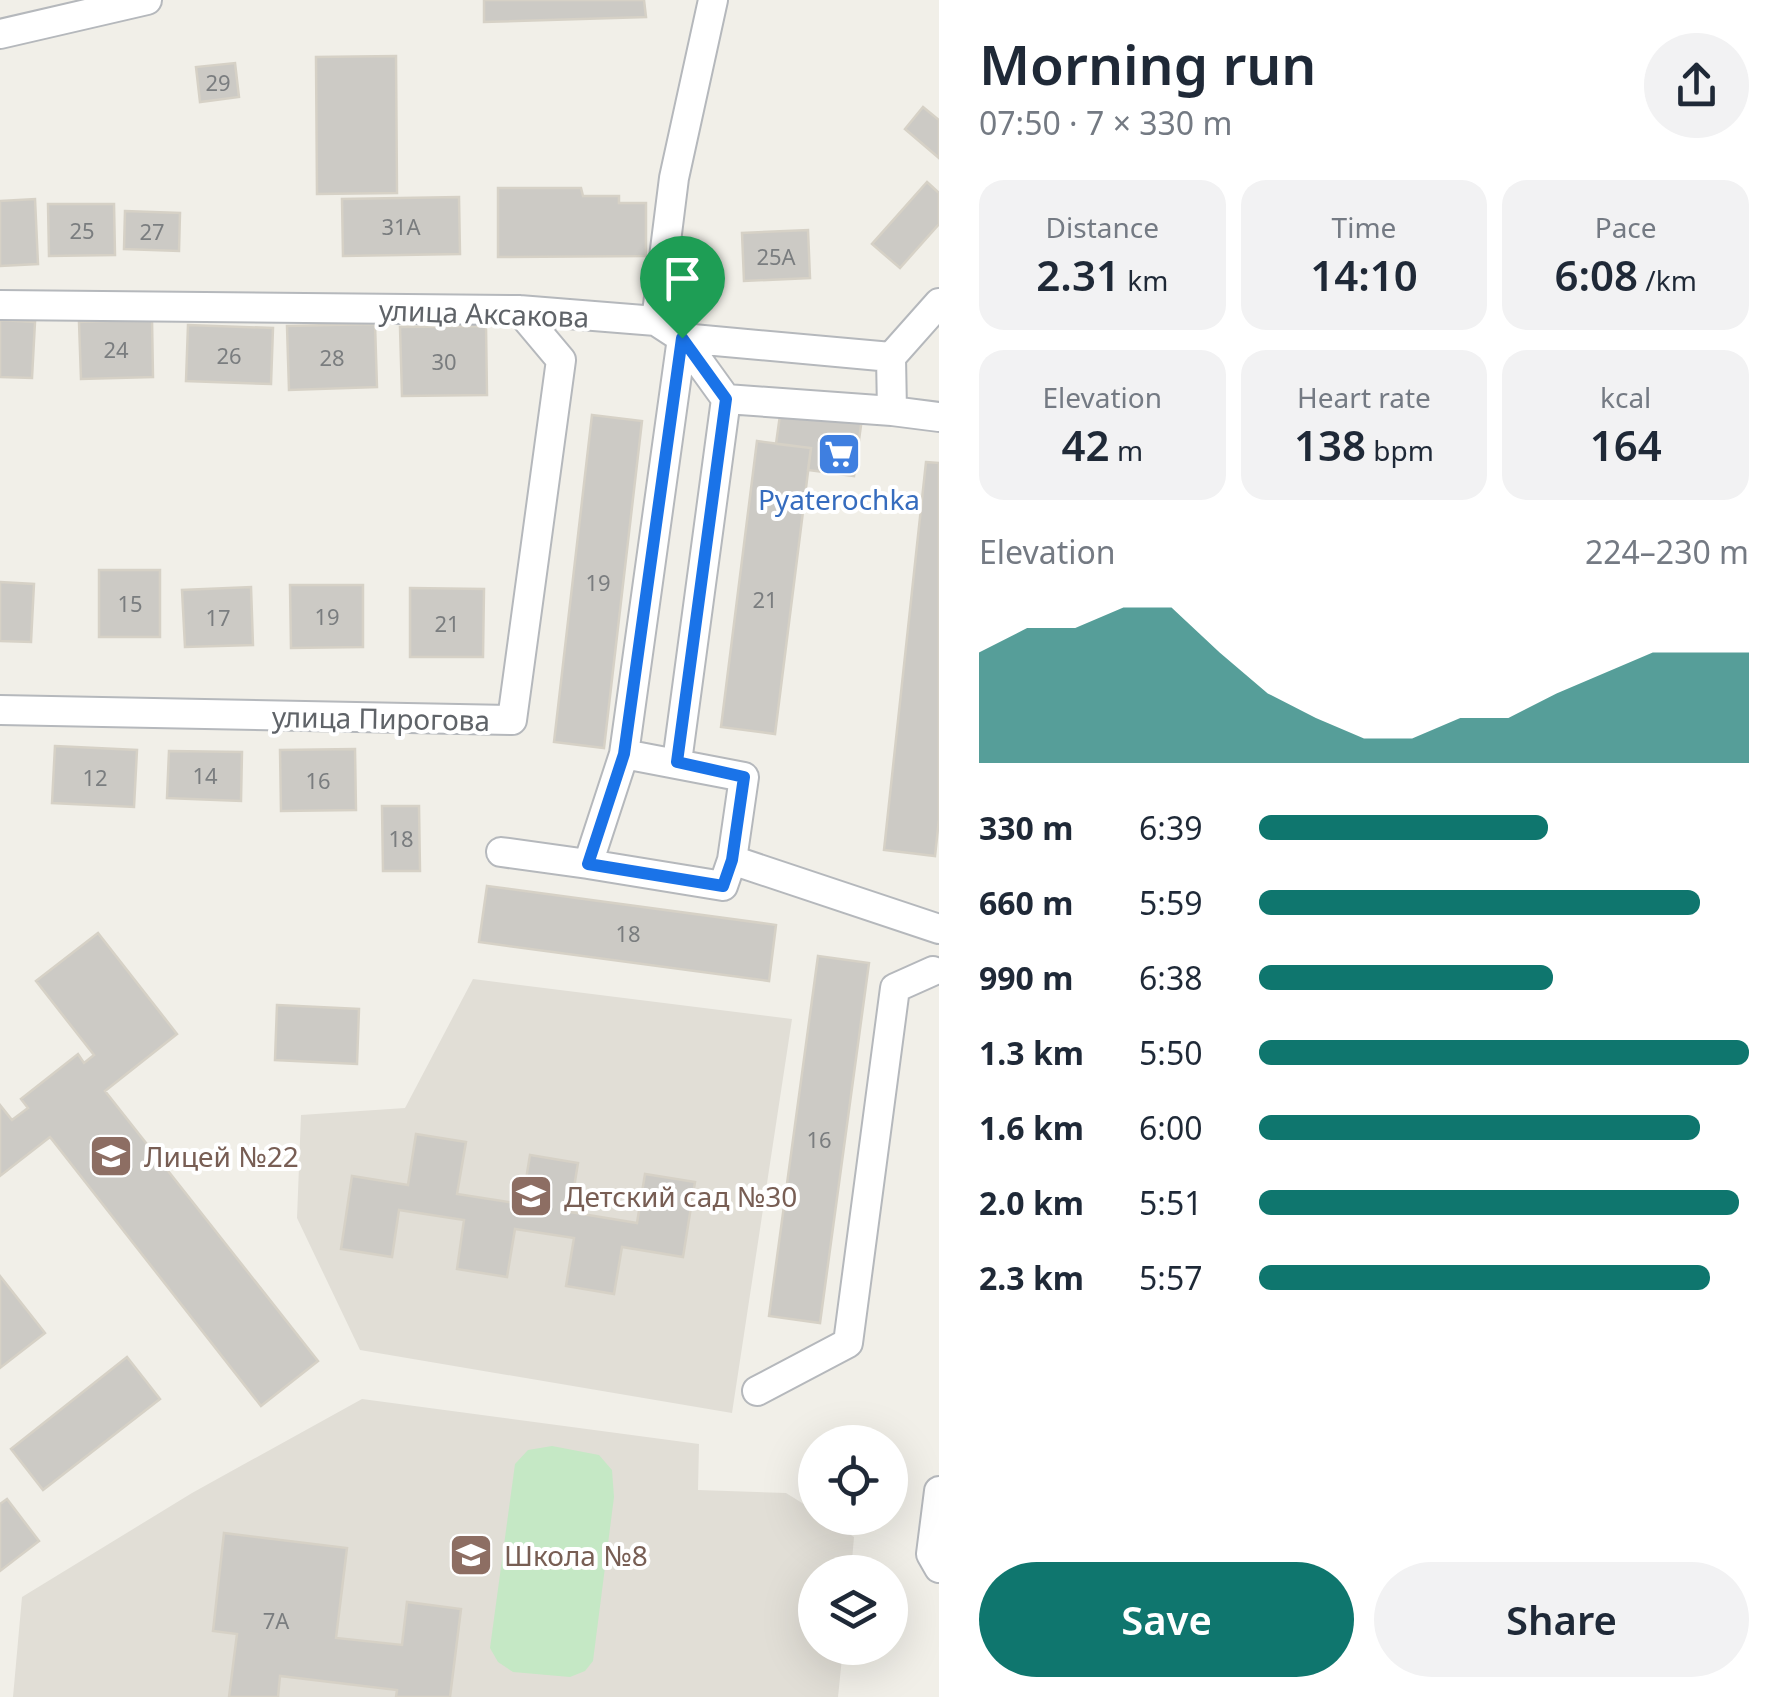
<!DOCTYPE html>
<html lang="en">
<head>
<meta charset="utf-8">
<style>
	body { margin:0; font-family:"Noto Sans",sans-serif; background:#f2f2f3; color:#1f2937; height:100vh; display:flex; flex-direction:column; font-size:38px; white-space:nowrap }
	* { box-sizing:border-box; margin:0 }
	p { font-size:32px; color:#747a83 }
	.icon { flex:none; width:55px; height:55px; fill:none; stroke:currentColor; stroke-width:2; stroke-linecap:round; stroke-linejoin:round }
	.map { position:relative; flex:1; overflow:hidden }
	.details { display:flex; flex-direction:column; background:#fff; width:850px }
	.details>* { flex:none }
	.controls { position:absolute; left:798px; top:1425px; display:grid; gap:20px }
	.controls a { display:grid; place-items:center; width:110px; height:110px; border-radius:50%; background:#fff; box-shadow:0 10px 40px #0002; font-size:50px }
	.pin { position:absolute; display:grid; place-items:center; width:85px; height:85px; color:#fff; margin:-102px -42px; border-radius:50% 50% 50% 0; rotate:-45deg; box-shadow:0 0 10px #0007 }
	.pin .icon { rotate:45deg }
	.round { display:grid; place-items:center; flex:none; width:105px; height:105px; border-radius:52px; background:#f2f2f3 }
	.head { display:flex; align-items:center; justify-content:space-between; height:170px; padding:0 40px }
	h1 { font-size:55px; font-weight:600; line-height:75px }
	.metrics { display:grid; grid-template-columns:repeat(3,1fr); gap:15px; height:170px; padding:10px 40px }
	.metrics div { display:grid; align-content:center; border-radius:25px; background:#f2f2f3; text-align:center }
	.metrics b { font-size:42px; font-weight:600 }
	.metrics small { font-size:28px; font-weight:400 }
	.metrics p { font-size:28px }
	.chart { height:280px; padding:20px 40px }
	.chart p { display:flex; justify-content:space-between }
	.chart svg { width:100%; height:180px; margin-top:10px; fill:#0f766e; opacity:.7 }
	.action { display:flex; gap:20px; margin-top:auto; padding:20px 40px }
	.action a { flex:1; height:115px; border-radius:60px; background:#0f766e; color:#fff; font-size:40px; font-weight:600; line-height:115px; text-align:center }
	.action a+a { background:#f2f2f3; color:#1f2937 }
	ul { padding:0 40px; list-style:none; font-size:32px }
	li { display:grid; grid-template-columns:160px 120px 1fr; align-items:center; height:75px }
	li i { height:25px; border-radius:12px; background:#0f766e }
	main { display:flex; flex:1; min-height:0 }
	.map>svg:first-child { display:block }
	.education { fill:#e1ded6 }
	.green { fill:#c5e8c5 }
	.building { fill:#cccac5; stroke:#d6d1c6; stroke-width:2.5 }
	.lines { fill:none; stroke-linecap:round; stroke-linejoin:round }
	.minor-casing { stroke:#b5b8bc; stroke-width:32 }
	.minor { stroke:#fff; stroke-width:28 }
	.route-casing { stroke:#fff; stroke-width:20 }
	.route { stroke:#1a73e8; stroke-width:12 }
	.labels { text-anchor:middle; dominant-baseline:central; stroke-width:8; stroke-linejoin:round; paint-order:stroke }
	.number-label { font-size:22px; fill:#7a7d7f }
	.street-label { font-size:28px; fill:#5f6368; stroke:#fff }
	.shop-label { font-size:28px; fill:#366cbe; stroke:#fff }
	.education-label { font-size:28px; fill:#785e54; stroke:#fff; text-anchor:start }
</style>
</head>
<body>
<main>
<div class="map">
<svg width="939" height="1697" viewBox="0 0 939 1697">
	<rect width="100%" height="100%" fill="#f1efe8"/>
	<!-- education -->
	<path class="education" d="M473 979 792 1019 732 1413 360 1350 297 1218 301 1115 405 1108Z
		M362 1399 699 1444 698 1490 786 1493 815 1511V1518H824L854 1537 851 1572H815V1648H843L838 1697H13L22 1597 192 1493Z"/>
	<!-- green -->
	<path class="green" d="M552 1446 599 1455 612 1470 614 1497 593 1661 585 1671 570 1677 513 1672 498 1662 490 1648 515 1464 528 1450Z"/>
	<!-- building -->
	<path class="building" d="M484 0H644L646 17 484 22Z
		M396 56 397 193 317 194 316 57Z
		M235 63 239 97 200 102 196 67Z
		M923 107 939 120V158L905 129Z
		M927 182 939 193V224L900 268 872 244Z
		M498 188H581L583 196H619V203H646V256L498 257Z
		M459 197 460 254 343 256 342 199Z
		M35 199 38 264 0 266V201Z
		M48 204H114L115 255 49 256Z
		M125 211 180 213 179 251 124 249Z
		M808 230 810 278 744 281 742 233Z
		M152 319 153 377 81 379 79 322Z
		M0 320 35 322 32 378 0 377Z
		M375 324 377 387 289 390 287 326Z
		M188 325 273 328 271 384 186 381Z
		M486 326 487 395 402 396 400 327Z
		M781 408 862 418 854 476 808 470 811 448 776 444Z
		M592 415 642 421 604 748 554 742Z
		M757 441 811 448 775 734 721 727Z
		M926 462 939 463V819L935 856 884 850Z
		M99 570H160V637H99Z
		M0 582 34 584 31 642 0 641Z
		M290 585H363V647L291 648Z
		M251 587 253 645 185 647 182 590Z
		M410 588 484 589 483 657H410Z
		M55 746 137 750 134 807 52 803Z
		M355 749 356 810 281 811 280 750Z
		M169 751 242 752 241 801 167 798Z
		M382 806H419L420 871H383Z
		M487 886 776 925 769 981 479 942Z
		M98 933 177 1034 105 1091 318 1361 261 1406 50 1137 0 1176V1105L12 1120 28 1108 21 1099 78 1054 84 1063 94 1055 36 981Z
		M818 956 869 963 820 1323 769 1316Z
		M277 1005 359 1009 357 1064 275 1060Z
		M416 1134 466 1142 457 1194 522 1204 530 1155 578 1163 570 1212 637 1223 645 1174 695 1182 683 1257 622 1247 614 1294 566 1286 574 1238 515 1229 507 1277 457 1269 464 1220 399 1210 392 1257 341 1249 352 1176 408 1185Z
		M0 1276 45 1333 0 1368Z
		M127 1357 160 1399 43 1490 11 1449Z
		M7 1499 39 1541 0 1571V1504Z
		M224 1533 347 1548 336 1638 402 1645 407 1602 461 1609 450 1697H396L397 1690 280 1676 278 1697H229L237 1634 213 1631Z"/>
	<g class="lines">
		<!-- minor casing -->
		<g class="minor-casing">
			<path id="minor" d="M0 34 147 0
				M0 305 519 310 656 321 682 338 891 357 939 303
				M656 321 674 178 713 0
				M682 338 624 754 588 864 723 886 732 860
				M891 357 892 411 939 417
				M726 399 892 411
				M0 710 512 720 561 360 519 310
				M624 754 744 777 732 860 939 929
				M677 762 726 399 682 338
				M501 852 588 864
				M757 1391 848 1343 895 988 933 971
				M939 1491 931 1554 939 1568"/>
		</g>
		<!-- minor -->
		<use href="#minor" class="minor"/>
	</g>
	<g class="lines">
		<!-- route casing -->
		<g class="route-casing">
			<path id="route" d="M682 338 726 399 677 762 744 777 732 860 723 886 588 864 624 754Z"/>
		</g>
		<!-- route -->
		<use href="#route" class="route"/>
	</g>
	<!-- icons -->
	<defs>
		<g id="supermarket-square" transform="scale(2.25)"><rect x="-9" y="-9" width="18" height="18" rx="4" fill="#3f7fe0" stroke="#fff"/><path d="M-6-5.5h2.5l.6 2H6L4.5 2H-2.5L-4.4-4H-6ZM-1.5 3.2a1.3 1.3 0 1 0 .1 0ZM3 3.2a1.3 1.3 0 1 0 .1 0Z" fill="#fff"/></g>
		<g id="school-square" transform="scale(2.25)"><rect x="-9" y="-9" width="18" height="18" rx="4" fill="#8d6e63" stroke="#fff"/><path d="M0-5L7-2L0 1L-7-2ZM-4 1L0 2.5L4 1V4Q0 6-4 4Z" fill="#fff"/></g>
	</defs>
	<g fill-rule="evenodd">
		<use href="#supermarket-square" x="839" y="454"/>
		<use href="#school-square" x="111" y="1156"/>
		<use href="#school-square" x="531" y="1196"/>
		<use href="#school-square" x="471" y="1555"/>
	</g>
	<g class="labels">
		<!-- number labels -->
		<g class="number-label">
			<text x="218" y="82">29</text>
			<text x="401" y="226">31А</text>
			<text x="82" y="230">25</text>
			<text x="152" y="231">27</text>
			<text x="776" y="256">25А</text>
			<text x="116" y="349">24</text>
			<text x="229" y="355">26</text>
			<text x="332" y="357">28</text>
			<text x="444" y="361">30</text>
			<text x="598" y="582">19</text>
			<text x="765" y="599">21</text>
			<text x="130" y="603">15</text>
			<text x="327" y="616">19</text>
			<text x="218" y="617">17</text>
			<text x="447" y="623">21</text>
			<text x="205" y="775">14</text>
			<text x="95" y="777">12</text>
			<text x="318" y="780">16</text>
			<text x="401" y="838">18</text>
			<text x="628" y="933">18</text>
			<text x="819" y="1139">16</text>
			<text x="276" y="1620">7А</text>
		</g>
		<!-- street labels -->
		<g class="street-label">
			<text transform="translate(484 313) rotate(2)">улица Аксакова</text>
			<text transform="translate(381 718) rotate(1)">улица Пирогова</text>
		</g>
		<!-- shop labels -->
		<g class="shop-label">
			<text x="839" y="499">Pyaterochka</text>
		</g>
		<!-- education labels -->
		<g class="education-label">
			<text x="144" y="1156">Лицей №22</text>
			<text x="564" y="1196">Детский сад №30</text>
			<text x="504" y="1555">Школа №8</text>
		</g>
	</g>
</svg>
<div class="controls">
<a><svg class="icon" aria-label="locate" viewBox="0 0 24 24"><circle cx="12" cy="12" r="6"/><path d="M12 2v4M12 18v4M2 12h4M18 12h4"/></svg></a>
<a><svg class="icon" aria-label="layers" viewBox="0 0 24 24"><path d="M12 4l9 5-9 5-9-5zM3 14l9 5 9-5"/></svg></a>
</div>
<div class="pin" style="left:682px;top:338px;background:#1e9e55"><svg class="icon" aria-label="arrive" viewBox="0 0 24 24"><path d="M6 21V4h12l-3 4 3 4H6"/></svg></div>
</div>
<section class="details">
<div class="head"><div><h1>Morning run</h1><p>07:50 · 7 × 330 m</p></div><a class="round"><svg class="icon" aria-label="share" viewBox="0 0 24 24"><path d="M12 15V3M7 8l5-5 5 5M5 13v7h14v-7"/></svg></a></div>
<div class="metrics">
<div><p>Distance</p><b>2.31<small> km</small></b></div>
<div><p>Time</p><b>14:10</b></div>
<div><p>Pace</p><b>6:08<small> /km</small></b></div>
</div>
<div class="metrics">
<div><p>Elevation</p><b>42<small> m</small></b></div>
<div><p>Heart rate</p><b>138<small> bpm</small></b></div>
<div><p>kcal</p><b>164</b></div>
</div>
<div class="chart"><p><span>Elevation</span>224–230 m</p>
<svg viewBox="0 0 160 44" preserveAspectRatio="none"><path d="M0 44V17L10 11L20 11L30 6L40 6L50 17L60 27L70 33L80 38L90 38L100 33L110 33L120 27L130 22L140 17L150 17L160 17V44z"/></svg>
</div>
<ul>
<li><b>330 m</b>6:39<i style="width:59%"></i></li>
<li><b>660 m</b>5:59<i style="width:90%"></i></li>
<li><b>990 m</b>6:38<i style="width:60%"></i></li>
<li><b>1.3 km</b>5:50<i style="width:100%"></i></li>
<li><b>1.6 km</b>6:00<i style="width:90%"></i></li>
<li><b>2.0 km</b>5:51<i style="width:98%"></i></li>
<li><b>2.3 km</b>5:57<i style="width:92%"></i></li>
</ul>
<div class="action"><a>Save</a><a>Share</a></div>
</section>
</main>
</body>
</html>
